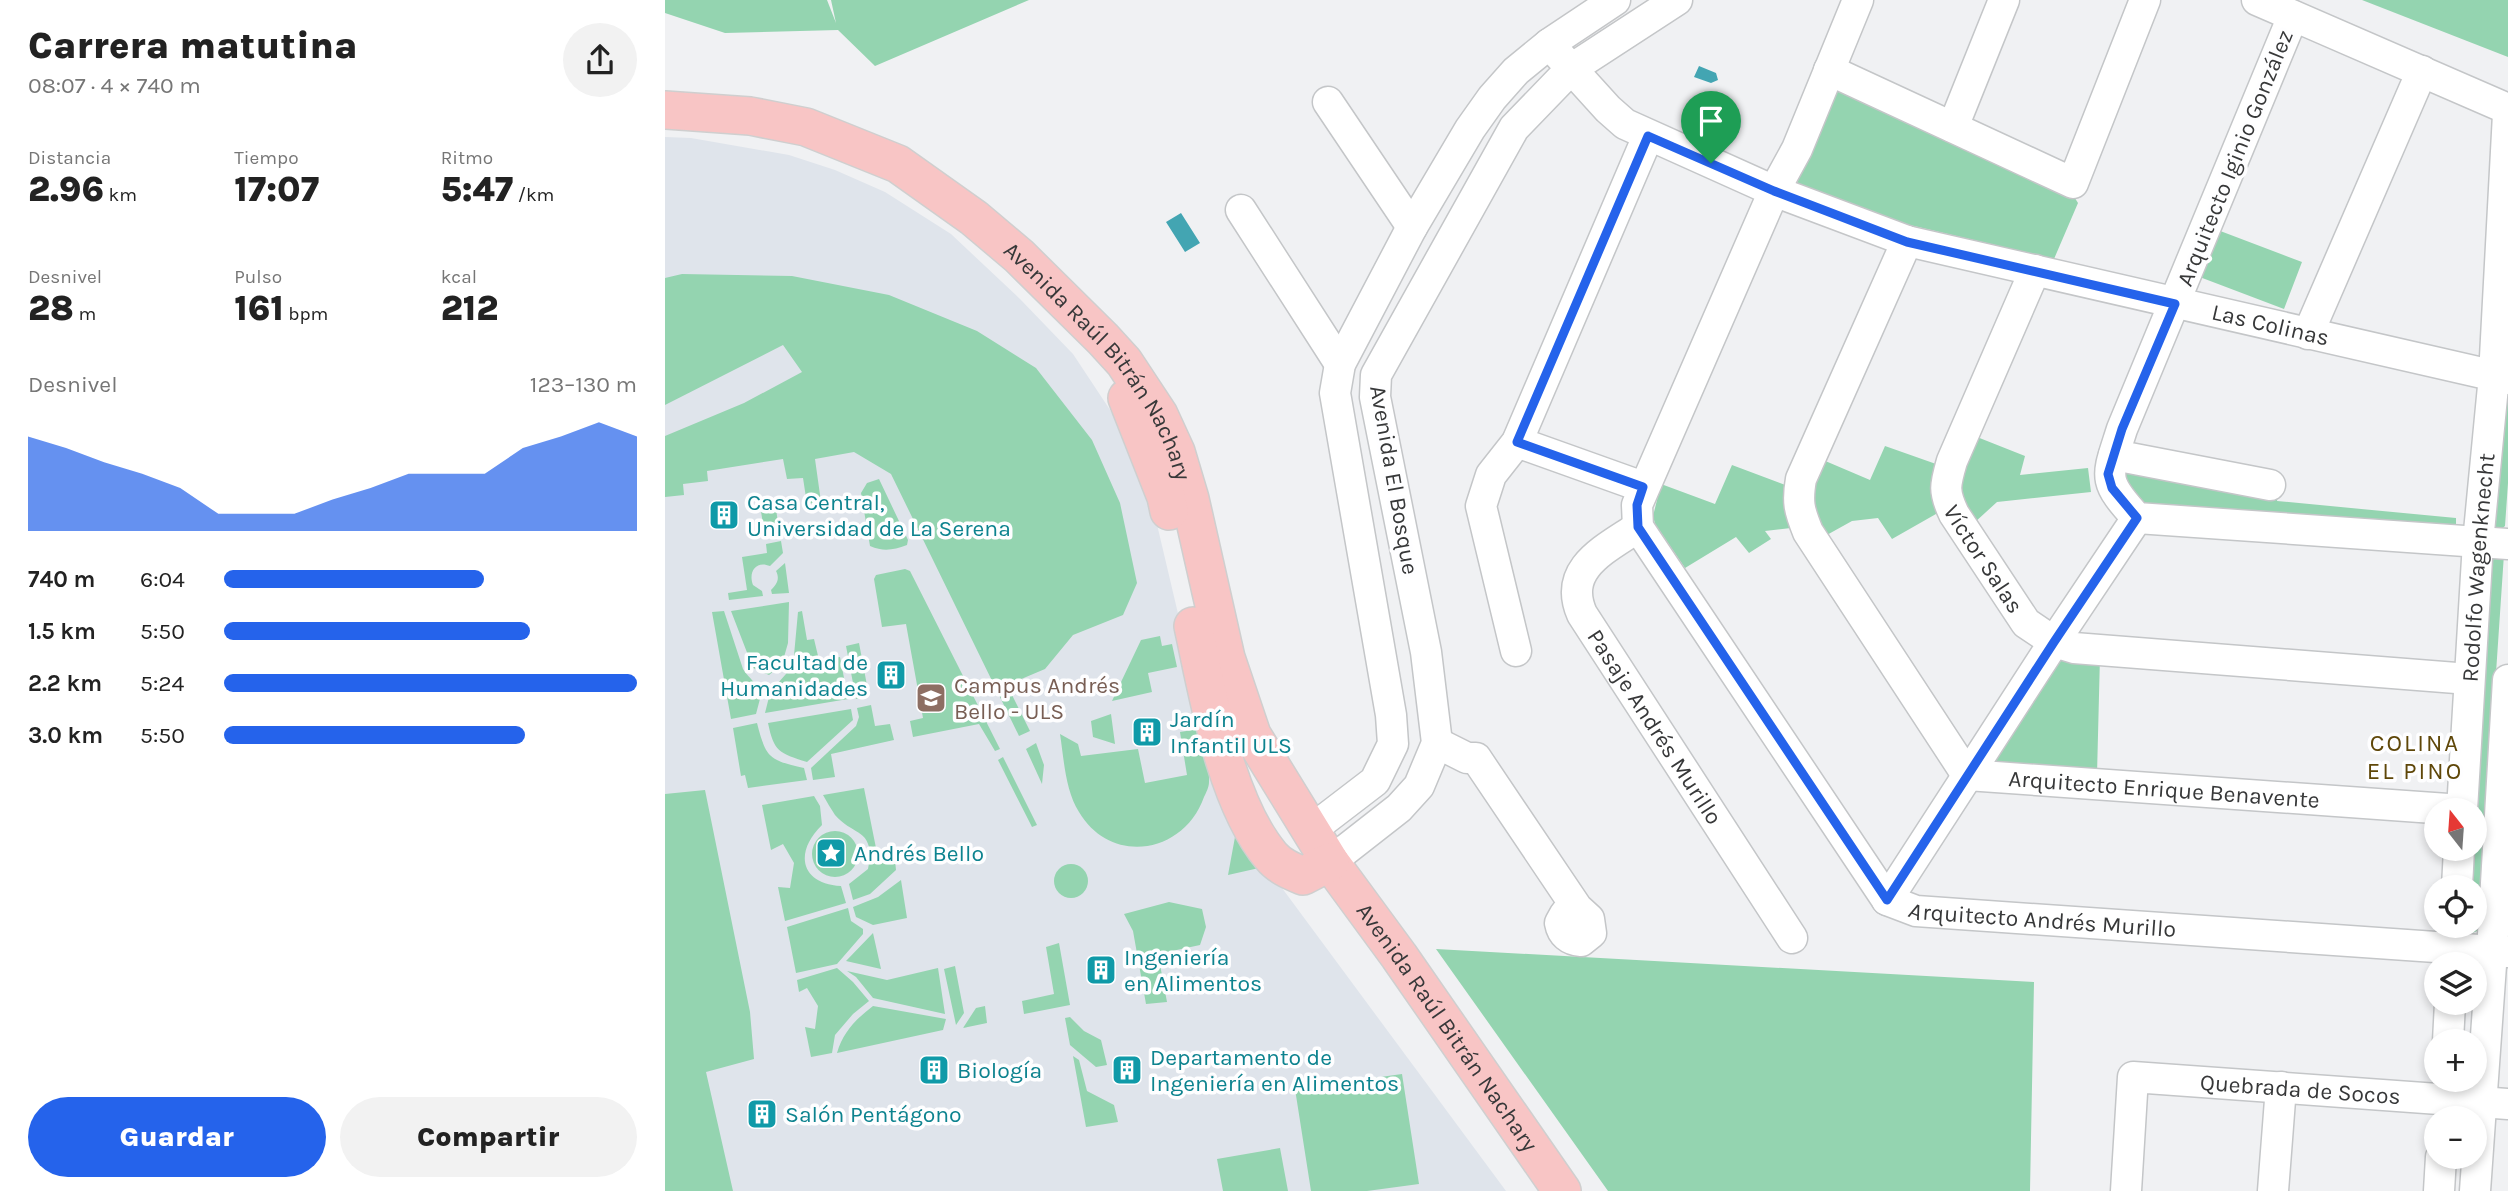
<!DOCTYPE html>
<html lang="es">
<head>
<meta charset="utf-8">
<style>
	body { margin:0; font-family:Karla,sans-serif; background:#f2f2f2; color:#222; height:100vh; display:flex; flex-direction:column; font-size:26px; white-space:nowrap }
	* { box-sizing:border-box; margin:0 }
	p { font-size:23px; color:#767676 }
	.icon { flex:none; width:38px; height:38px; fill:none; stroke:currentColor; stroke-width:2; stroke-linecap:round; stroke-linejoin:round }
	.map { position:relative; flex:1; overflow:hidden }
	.side { display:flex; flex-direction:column; background:#fff; width:665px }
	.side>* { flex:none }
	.needle { width:46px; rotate:343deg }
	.fabs { position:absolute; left:1759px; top:798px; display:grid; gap:14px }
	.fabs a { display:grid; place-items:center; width:63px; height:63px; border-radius:50%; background:#fff; box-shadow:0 4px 10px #0003; font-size:35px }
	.pin { position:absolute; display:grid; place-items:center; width:60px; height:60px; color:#fff; margin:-72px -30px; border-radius:50% 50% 50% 0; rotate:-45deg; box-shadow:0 0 7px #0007 }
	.pin .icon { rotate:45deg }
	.round { display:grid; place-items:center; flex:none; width:74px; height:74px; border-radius:37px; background:#f2f2f2 }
	.headline { display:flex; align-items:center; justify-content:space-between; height:119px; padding:0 28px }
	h1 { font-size:38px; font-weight:800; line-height:52px }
	.metrics { display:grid; grid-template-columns:repeat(3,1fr); gap:10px; height:119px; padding:7px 28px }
	.metrics div { display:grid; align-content:center }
	.metrics b { font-size:35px; font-weight:800 }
	.metrics small { font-size:19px; font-weight:400 }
	.metrics p { font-size:19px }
	.chart { height:196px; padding:14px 28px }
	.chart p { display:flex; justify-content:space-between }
	.chart svg { width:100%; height:126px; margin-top:7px; fill:#2563eb; opacity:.7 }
	.action { display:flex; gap:14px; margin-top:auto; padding:14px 28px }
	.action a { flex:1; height:80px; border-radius:42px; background:#2563eb; color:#fff; font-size:28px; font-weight:800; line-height:80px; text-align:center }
	.action a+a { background:#f2f2f2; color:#222 }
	ul { padding:0 28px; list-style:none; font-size:23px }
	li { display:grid; grid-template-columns:112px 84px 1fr; align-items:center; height:52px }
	li i { height:18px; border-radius:9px; background:#2563eb }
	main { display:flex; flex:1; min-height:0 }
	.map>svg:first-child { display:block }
	.built { fill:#dfe4eb }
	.green { fill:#94d4b0 }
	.water { fill:#43a5b2 }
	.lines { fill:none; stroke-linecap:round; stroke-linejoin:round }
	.minor-casing { stroke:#c4c6c8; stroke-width:33 }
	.major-casing { stroke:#cfcfcf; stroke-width:40 }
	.minor { stroke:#fff; stroke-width:30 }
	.major { stroke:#f8c5c5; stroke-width:37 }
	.route-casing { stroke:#fff; stroke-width:14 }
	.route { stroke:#2563eb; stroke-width:9 }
	.labels { text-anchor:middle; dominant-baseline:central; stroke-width:7; stroke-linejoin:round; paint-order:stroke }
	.street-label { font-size:23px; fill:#373839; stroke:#fefeff }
	.culture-label { font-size:23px; fill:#0d838f; stroke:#fefeff; text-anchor:start }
	.education-label { font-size:23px; fill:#785e54; stroke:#fefeff; text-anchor:start }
	.neighbourhood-label { font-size:24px; letter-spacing:2px; fill:#5f4709; stroke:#fefeff }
</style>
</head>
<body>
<main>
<section class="side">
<div class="headline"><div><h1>Carrera matutina</h1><p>08:07 · 4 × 740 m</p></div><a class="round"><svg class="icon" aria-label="share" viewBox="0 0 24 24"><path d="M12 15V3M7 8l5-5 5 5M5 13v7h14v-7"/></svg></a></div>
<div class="metrics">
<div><p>Distancia</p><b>2.96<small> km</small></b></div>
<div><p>Tiempo</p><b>17:07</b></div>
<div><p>Ritmo</p><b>5:47<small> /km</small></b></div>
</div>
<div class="metrics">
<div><p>Desnivel</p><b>28<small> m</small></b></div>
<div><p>Pulso</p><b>161<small> bpm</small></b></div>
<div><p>kcal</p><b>212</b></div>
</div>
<div class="chart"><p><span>Desnivel</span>123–130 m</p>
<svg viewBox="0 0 160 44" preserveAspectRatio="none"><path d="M0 44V11L10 15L20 20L30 24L40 29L50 38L60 38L70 38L80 33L90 29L100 24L110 24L120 24L130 15L140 11L150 6L160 11V44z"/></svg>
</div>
<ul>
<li><b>740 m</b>6:04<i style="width:63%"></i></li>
<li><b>1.5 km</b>5:50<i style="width:74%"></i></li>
<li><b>2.2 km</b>5:24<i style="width:100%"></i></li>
<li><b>3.0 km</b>5:50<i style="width:73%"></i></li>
</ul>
<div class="action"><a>Guardar</a><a>Compartir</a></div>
</section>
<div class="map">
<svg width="1843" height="1191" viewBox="0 0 1843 1191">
	<rect width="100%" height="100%" fill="#f0f1f3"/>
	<!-- built -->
	<path class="built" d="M0 137 26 138 124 155 170 170 220 192 286 234 355 299 408 354 457 428 490 516 515 622 583 842 841 1191H0Z"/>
	<!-- green -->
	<path class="green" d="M0 0H162L171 23 166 0H364L210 66 173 30 60 33 0 13Z
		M1697 0H1843V57Z
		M1175 89 1408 195 1413 203 1389 259 1236 223 1132 185 1133 175 1168 95Z
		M1550 229 1637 262 1619 309 1532 276Z
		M17 274 127 276 224 295 312 331 371 368 427 440 455 503 472 583 458 615 408 635 380 669 342 685 365 731 354 736 226 474 189 452 150 459 156 502 142 504 138 478 122 479 118 459 42 471 43 481 18 484 19 495 0 497V436L79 403 137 372 118 345 0 405V278Z
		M1843 389V483L1840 526 1834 531 1827 523 1836 394Z
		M1312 437 1360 456 1355 475 1423 468 1426 492 1332 502 1309 523 1278 510 1227 539 1213 518 1187 521 1160 536 1152 525 1100 531 1106 539 1084 553 1071 537 1020 568 990 524 988 516 996 484 1050 504 1067 465 1144 494 1158 460 1205 480 1220 446 1288 470Z
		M1455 464 1613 494 1612 501 1791 518V530L1485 509 1460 495Z
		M214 479 243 540 242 545C228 550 219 552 205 546L196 493 202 483Z
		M110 503 115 535 100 537 95 505Z
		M116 541 118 553 105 566C91 560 83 572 88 585L97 591 98 596 64 600 63 593 82 590 77 557 102 553 101 544Z
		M1839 554 1814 926 1812 931 1807 933 1803 931 1801 926H1810V887H1803L1806 849H1810V810L1827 556Z
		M120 563 124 593 107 594 106 590C112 584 115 579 111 571Z
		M240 569 245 571 335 749 330 751 314 724 248 737 245 721 258 718 241 624 217 627 209 579 211 575Z
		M124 602 123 643 117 664 104 675 88 668 66 611Z
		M59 611 78 669C85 680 91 681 96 695L91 714 66 719 47 612Z
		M137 611 142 640 149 639 154 660 175 657 183 699 100 713 104 697 113 683 128 666 133 612Z
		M495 636 497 646 507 644 512 667 483 673 487 692 447 701 476 640Z
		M194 643 204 696 191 699 181 646Z
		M1393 655 1435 656 1432 775 1320 768Z
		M206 705 210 726 225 724 229 740 166 754 170 777 148 780 146 768 191 726 194 717 192 708Z
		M186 709 188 720 142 762C114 753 109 752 103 723Z
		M446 714 450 744 428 737 426 721Z
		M92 723C101 758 104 760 139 768L142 780 83 788 80 775 76 776 68 728Z
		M534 729C537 744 545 768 544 782 544 787 541 793 539 797 519 854 446 866 414 812 400 790 399 759 395 734L413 744 416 756 473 749 480 783 522 775 515 732Z
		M371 743 379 765 377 784 361 749Z
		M338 757 372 825 367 827 333 760Z
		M199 788 214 863 230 860 231 870 205 894 188 900 184 884 203 869C211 828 189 837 170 815 166 809 162 802 158 795Z
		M40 790 85 1012 89 1059 41 1072 68 1191H0V794Z
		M149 796 155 806 157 825C129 852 135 884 176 886L181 903 120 921 113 887 125 888 129 863 118 844 106 850 97 805Z
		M147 854a23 23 0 1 1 46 0a23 23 0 1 1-46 0Z
		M586 831 594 868 563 875 570 837Z
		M389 881a17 17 0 1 1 34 0a17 17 0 1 1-34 0Z
		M236 880 242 918 208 925 191 917 188 907 213 897Z
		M504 902 537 909 541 927 535 945 493 954 502 1002 481 1004 468 931 459 914Z
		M183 908 186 921 198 929V934L172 964 131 973 122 927Z
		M208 933 216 969 181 961Z
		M394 943 405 1005 359 1014 357 1001 389 994 381 947Z
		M771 949 1369 982 1365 1191H943Z
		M290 966 299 1013 291 1025 279 969Z
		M172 968 188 982 204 1001 188 1014 170 1035 167 1053 146 1057 140 1027 150 1029 153 1006 142 988 134 992 132 980Z
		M273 968 280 1014 208 998 191 977 182 971 222 980Z
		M208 1006 281 1019 278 1030 172 1053C178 1032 191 1019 208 1006Z
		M320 1006 322 1023 298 1028 311 1008Z
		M405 1017 419 1031 436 1040 442 1065 431 1067 405 1045 400 1018Z
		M408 1056 414 1060 422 1091 449 1105 453 1122 421 1127Z
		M737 1074 754 1184 702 1191H646L630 1089Z
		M615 1148 623 1191H558L552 1159Z"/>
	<!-- water -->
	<path class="water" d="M1034 66 1051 73 1053 80 1046 83 1029 77Z
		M516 213 535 243 520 252 501 222Z"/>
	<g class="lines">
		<!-- minor casing -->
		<g class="minor-casing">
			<g id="minor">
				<path id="s1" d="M1193 0 1132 149 1109 191 972 505 973 527 1222 900 1251 911 1843 952"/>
				<path d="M1592 0 1843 109"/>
				<path d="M1628 16 1457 429C1442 477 1436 479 1472 518L1843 544"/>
				<path id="s2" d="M884 44 943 109 960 124 1109 191 1242 241 1843 379"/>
				<path d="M1164 70 1408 183 1480 0"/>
				<path d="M663 102 747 227"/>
				<path d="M1288 127 1339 0"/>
				<path d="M576 210 675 364"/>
				<path id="s3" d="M1242 241 1136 479C1132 502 1134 510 1143 532L1302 775 1797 810"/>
				<path id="s4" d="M1370 270 1287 461C1280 485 1278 491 1289 514L1361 623 1389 642 1409 648 1804 679"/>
				<path d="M1643 334 1757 71"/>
				<path d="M852 442 978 487"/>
				<path d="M1449 455 1605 485"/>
				<path id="s5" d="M973 527C941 549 897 568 917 614L1127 938"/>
				<path d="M851 651 816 506 826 475 852 442 983 136"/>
				<path d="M772 743 802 758H811L912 908 924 919 926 933 916 941C904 940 897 934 895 923L900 914 912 908"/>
				<path id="s6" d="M1797 810 1813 542 1829 376 1843 114"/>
				<path d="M646 830 710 781 728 744 726 715 670 393 675 364 747 227 805 129 827 98 851 71 884 44 950 0"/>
				<path d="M665 862 734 808 754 786 772 743 761 652 710 397 711 375 849 128 906 69 1012 0"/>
				<path d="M1792 887 1794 849"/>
				<path d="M1222 900 1389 642 1472 518"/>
				<path d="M1783 1041 1785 1003"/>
				<path id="s7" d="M1461 1191 1468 1077 1843 1104"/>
				<path d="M1608 1191 1616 1087"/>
				<path d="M1774 1191 1776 1157"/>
				<path d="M1810 1191 1827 951 1843 680"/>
			</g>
		</g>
		<!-- major casing -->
		<g class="major-casing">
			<g id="major">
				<path id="s8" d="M0 110 85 116 141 127 233 164 309 218 354 256 438 339 459 362 494 415 511 452 525 499 561 658 587 735 665 862 734 956 897 1191"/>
				<path d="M462 398 501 497 504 511"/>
				<path d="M528 626C543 695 560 801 606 856 614 866 626 871 638 876L665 862"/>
			</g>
		</g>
		<!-- minor -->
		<use href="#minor" class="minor"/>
		<!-- major -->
		<use href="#major" class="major"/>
	</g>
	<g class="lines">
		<!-- route casing -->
		<g class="route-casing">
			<path id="route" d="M983 136 1109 191 1242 242 1510 304 1457 429 1443 474 1447 488 1472 518 1389 642 1222 900 973 527 972 505 978 487 852 442Z"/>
		</g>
		<!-- route -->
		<use href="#route" class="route"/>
	</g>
	<!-- icons -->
	<defs>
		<g id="building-square" transform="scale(1.575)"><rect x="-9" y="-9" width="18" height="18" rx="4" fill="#0f9aa8" stroke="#fefeff"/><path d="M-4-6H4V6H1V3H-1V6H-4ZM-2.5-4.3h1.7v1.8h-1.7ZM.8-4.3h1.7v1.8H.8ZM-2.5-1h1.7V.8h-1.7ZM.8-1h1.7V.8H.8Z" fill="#fff"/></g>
		<g id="university-square" transform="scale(1.575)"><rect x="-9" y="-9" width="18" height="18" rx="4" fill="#8d6e63" stroke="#fefeff"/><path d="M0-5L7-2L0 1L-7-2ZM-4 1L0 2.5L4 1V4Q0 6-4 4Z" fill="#fff"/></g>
		<g id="sight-square" transform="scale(1.575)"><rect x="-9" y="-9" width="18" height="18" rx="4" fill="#0f9aa8" stroke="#fefeff"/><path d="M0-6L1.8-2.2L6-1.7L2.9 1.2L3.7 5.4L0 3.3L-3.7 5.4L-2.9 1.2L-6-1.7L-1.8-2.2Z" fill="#fff"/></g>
	</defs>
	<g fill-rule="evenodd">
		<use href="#building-square" x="59" y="515"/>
		<use href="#building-square" x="226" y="675"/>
		<use href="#university-square" x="266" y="698"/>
		<use href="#building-square" x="482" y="732"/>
		<use href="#sight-square" x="166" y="853"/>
		<use href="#building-square" x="436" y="970"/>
		<use href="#building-square" x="269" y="1070"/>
		<use href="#building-square" x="462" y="1070"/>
		<use href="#building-square" x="97" y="1114"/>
	</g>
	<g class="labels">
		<!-- street labels -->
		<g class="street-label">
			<text transform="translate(1570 158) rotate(-68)">Arquitecto Iginio González</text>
			<text stroke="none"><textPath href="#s2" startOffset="789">Las Colinas</textPath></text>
			<text stroke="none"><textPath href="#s8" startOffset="527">Avenida Raúl Bitrán Nachary</textPath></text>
			<text transform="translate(729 480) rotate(80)">Avenida El Bosque</text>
			<text stroke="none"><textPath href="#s4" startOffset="317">Víctor Salas</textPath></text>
			<text stroke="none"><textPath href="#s6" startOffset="243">Rodolfo Wagenknecht</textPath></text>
			<text stroke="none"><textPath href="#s5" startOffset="250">Pasaje Andrés Murillo</textPath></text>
			<text stroke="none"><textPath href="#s3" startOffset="803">Arquitecto Enrique Benavente</textPath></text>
			<text stroke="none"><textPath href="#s1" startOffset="1180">Arquitecto Andrés Murillo</textPath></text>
			<text stroke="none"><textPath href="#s8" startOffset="1292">Avenida Raúl Bitrán Nachary</textPath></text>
			<text stroke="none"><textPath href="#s7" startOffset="282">Quebrada de Socos</textPath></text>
		</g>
		<!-- culture labels -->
		<g class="culture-label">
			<text x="82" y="502">Casa Central,<tspan x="82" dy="26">Universidad de La Serena</tspan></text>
			<text x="203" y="662" text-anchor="end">Facultad de<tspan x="203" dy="26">Humanidades</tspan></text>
			<text x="505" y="719">Jardín<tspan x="505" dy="26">Infantil ULS</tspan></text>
			<text x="189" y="853">Andrés Bello</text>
			<text x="459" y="957">Ingeniería<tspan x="459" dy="26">en Alimentos</tspan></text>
			<text x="485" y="1057">Departamento de<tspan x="485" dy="26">Ingeniería en Alimentos</tspan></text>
			<text x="292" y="1070">Biología</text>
			<text x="120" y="1114">Salón Pentágono</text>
		</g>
		<!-- education labels -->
		<g class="education-label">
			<text x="289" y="685">Campus Andrés<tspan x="289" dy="26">Bello - ULS</tspan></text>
		</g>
		<!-- neighbourhood labels -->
		<g class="neighbourhood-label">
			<text x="1750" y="743">COLINA<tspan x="1750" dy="28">EL PINO</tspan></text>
		</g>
	</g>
</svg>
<div class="fabs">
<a><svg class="needle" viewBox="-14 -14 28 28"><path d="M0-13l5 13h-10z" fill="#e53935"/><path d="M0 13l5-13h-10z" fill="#767676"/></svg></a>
<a><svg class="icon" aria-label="locate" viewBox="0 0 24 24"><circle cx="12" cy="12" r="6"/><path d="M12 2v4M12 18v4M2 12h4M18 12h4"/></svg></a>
<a><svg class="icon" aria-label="layers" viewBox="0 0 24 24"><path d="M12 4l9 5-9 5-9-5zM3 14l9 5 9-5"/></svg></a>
<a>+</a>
<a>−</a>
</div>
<div class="pin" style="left:1046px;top:163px;background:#1e9e55"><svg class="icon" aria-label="arrive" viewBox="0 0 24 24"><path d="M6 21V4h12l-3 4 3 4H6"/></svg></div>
</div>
</main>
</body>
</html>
